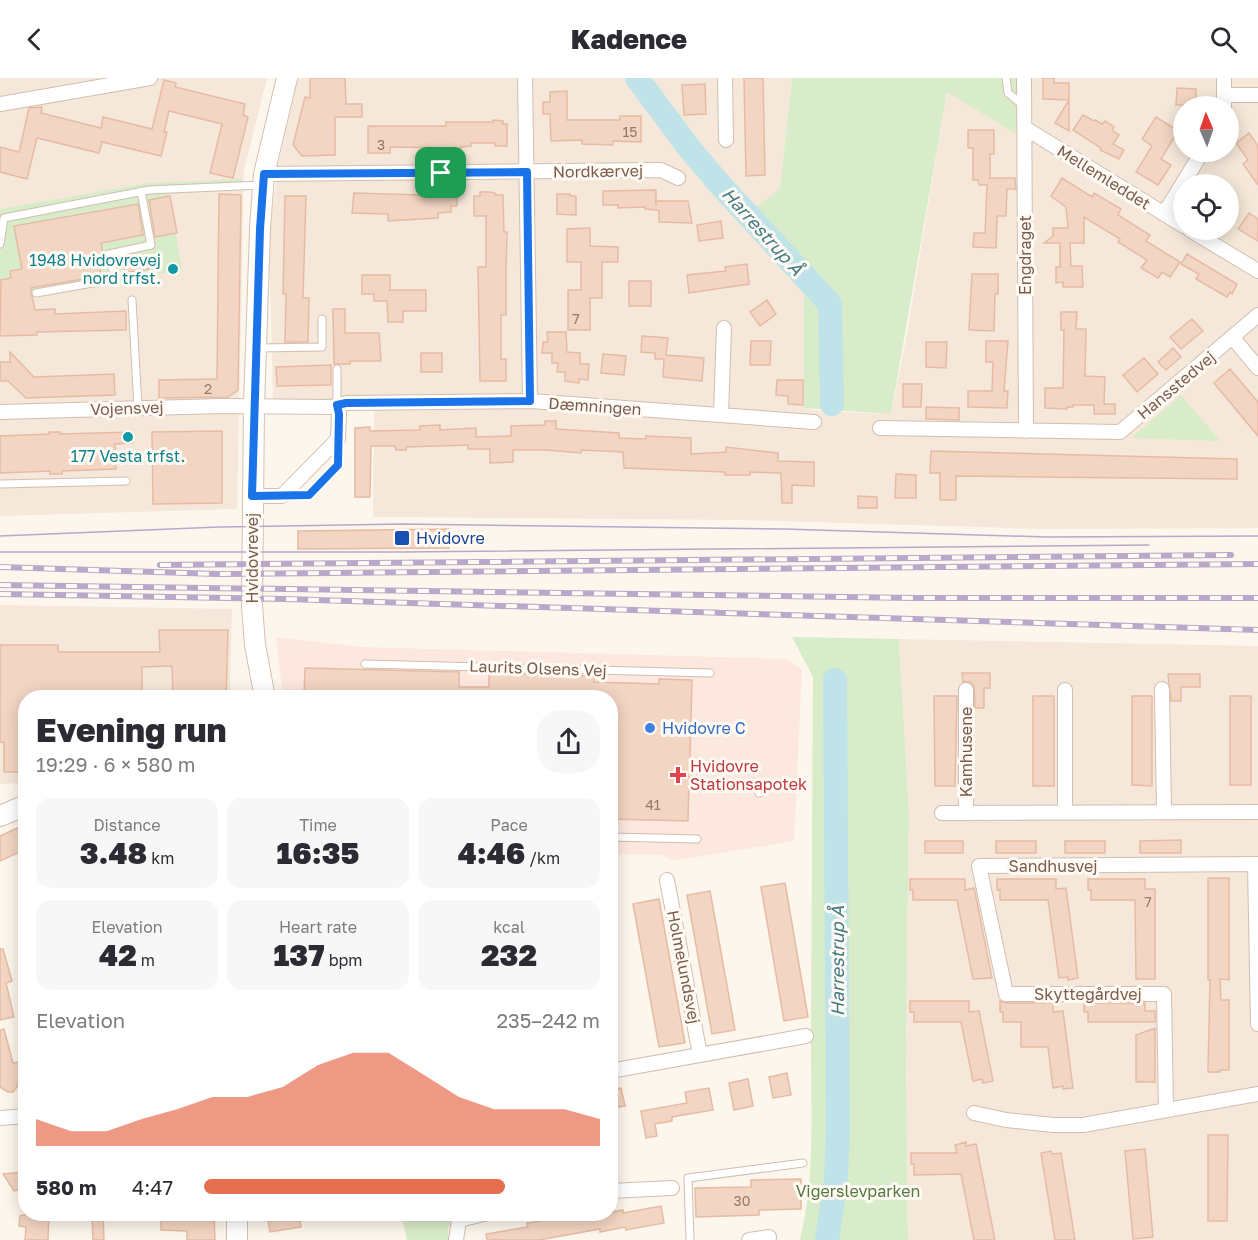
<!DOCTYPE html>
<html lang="en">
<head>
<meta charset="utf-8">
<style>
	body { margin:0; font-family:"Golos Text",sans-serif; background:#f7f7f7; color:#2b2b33; height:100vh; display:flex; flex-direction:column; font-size:22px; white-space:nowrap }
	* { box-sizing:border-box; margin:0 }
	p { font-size:20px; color:#7c7c81 }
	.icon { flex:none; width:33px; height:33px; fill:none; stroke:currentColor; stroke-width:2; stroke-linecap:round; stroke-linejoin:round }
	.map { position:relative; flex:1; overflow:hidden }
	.drawer { position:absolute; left:18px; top:612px; width:600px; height:531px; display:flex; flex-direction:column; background:#fff; border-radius:24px; box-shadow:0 3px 15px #0003 }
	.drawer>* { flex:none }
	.needle { width:39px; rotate:358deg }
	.tools { position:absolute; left:1173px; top:18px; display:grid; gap:12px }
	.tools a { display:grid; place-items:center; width:66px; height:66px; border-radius:50%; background:#fff; box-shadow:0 3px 15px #0003; font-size:30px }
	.pin { position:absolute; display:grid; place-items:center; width:51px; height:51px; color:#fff; margin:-26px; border-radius:12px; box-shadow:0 3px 9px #0006 }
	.round { display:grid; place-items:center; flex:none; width:63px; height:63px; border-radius:24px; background:#f7f7f7 }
	.headline { display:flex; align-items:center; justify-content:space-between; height:102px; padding:0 18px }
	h1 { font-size:33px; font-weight:800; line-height:45px }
	.metrics { display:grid; grid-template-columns:repeat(3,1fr); gap:9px; height:102px; padding:6px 18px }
	.metrics div { display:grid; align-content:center; border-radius:15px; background:#f7f7f7; text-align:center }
	.metrics b { font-size:30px; font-weight:800 }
	.metrics small { font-size:16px; font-weight:400 }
	.metrics p { font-size:16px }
	.chart { height:168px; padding:12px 18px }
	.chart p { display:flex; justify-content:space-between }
	.chart svg { width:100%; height:108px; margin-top:6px; fill:#e76f51; opacity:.7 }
	ul { padding:0 18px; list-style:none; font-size:20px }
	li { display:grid; grid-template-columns:96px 72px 1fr; align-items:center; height:45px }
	li i { height:15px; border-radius:8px; background:#e76f51 }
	header { display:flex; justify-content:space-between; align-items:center; height:78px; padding:0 18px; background:#fff; font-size:27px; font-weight:800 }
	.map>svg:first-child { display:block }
	.residential { fill:#f5e8da; fill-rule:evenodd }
	.commercial { fill:#fde8e0 }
	.green { fill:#d8ecc9 }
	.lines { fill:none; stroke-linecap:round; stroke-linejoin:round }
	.river { stroke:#bfe3e8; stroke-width:24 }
	.building { fill:#f3d5c3; stroke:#e6bba3; stroke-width:1.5 }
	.lane-casing { stroke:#d1beb0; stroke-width:9 }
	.street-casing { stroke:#d1beb0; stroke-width:16 }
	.secondary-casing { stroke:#d6c0b0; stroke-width:22 }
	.lane { stroke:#fff; stroke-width:7 }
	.street { stroke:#fff; stroke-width:14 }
	.secondary { stroke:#fff; stroke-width:20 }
	.tram { stroke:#b9a8c9; stroke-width:1.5 }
	.rail-casing { stroke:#b9a8c9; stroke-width:6 }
	.rail { stroke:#fffaf3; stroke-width:4; stroke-dasharray:11; stroke-linecap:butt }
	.route-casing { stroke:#fff; stroke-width:12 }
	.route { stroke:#1a73e8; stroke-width:8 }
	.culture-dot { fill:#0f9aa8; stroke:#fffaf3; stroke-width:2 }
	.transit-dot { fill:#1a4fb4; stroke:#fffaf3; stroke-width:2 }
	.shop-dot { fill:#3f7fe0; stroke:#fffaf3; stroke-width:2 }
	.health-dot { fill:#e0444e; stroke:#fffaf3; stroke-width:2 }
	.labels { text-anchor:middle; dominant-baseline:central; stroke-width:6; stroke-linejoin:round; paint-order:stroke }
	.number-label { font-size:14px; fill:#987a6a }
	.street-label { font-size:16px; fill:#7a5c4d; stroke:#fffaf3 }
	.culture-label { font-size:16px; fill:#0d838f; stroke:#fffaf3; text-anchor:end }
	.transit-label { font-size:16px; fill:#164399; stroke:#fffaf3; text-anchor:start }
	.shop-label { font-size:16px; fill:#366cbe; stroke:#fffaf3; text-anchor:start }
	.health-label { font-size:16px; fill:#be3a42; stroke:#fffaf3; text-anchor:start }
	.park-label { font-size:16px; fill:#537a41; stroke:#fffaf3 }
	.water-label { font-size:18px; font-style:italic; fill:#437c86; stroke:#fffaf3 }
</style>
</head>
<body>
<header><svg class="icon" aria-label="back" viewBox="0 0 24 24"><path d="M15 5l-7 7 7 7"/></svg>Kadence<svg class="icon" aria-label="search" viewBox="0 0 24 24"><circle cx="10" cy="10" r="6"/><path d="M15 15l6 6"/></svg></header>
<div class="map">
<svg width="1258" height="1162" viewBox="0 0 1258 1162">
	<rect width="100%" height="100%" fill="#fdf6ec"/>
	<!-- residential -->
	<path class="residential" d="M0 0H267L244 93 237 431 0 438Z
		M298 0H792L780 110 740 144 804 213V330L821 333 891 336 907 256 947 13 1016 55 1018 0H1258V450L1044 451 745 442 373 439 374 327 273 322 269 158 279 83ZM1184 28H1228V74H1184ZM1184 106H1228V152H1184Z
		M0 527 232 531 230 619 26 620 25 705 0 706Z
		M899 561 1258 568V1162H908L906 972 909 734Z"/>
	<!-- commercial -->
	<path class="commercial" d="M276 559 362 569 788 581 802 592 794 763 672 783 662 777 611 776 610 620 283 619Z"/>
	<!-- green -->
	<path class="green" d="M792 0H1018L1016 56 947 14 891 336 804 330V213L739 143 780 110Z
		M241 101 240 112 169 116 182 192 0 224V131L148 105Z
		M1181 317 1218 360V363L1131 360Z
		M792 559 899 561 909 734 906 972 908 1162H800C817 1091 810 1021 811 949 812 832 812 715 813 599Z
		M424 1136H451L453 1142 448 1150V1162H407L402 1139Z"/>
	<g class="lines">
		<!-- river -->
		<path class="river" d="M637 0 689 70 724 111 830 226 832 326
			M827 1162 836 1101 838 1052 835 602"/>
	</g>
	<!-- building -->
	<path class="building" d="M310 0H345L346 26H362V39H335V77L302 78 293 67 305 19 310 20Z
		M744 0H763L765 97 746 98Z
		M1043 0H1054V5H1069V22L1043 21Z
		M164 2 176 5 175 9 245 26 243 37 248 39 233 100 210 95 222 46 169 33 164 54H167L161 78 102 64 99 75 37 60 27 101 0 94V69L19 74 29 30 42 29 41 35 101 50 103 39 152 51Z
		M705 6 706 36 684 37 682 7Z
		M1177 10 1196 11V27H1176Z
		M567 13V42H620V38H641V64L613 63V67L582 66V62L551 63 550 36H543V24H550V14Z
		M1069 22V53L1055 45Z
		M1083 37 1094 43 1095 42 1102 46 1105 43 1114 49 1112 52 1119 57 1113 66 1124 72 1119 81 1100 72 1101 70 1073 52Z
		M1156 39 1178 53 1161 81 1171 87 1158 107 1136 94 1152 68 1142 61Z
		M493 42 503 43V46H507V68H495V65H471V68L461 69V70L390 69V75H368V48H446V44H493Z
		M968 52H994V76H990V100H1015L1016 111H1007L1006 138H997L996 170 973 169 974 155H985L987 107H979L978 102H973V70H968Z
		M1249 55 1258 68V107L1243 86 1248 82 1236 65Z
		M1062 100 1092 119 1094 115 1121 131 1118 137 1150 157 1146 163 1180 184 1170 199 1162 194 1158 200 1141 190 1147 182 1118 164 1120 161 1084 139V165H1070L1071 188H1082L1083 209H1063V204L1056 205V189H1060V165H1044L1053 158V150H1068L1066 129 1051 118Z
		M656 112V127V123H688L692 145 659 144V133L656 132 645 131V129L618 130V127H603V113Z
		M450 114 457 116V128H451V134L438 135V140L388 143V136L352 135 354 115 422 117V115Z
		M480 114H490L495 115V117H503L504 154H507L506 196V237H501V281H506V303H480L478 189H486V138H474V118H480Z
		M219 116 241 117 238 312 228 319 159 320V302L217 301Z
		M557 116H570V118H576V137L557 136Z
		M170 118 177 155 155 159 149 122Z
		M285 118H306L303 220H309L308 264H285L286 216H283Z
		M138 126 143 157 101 165 104 182 99 183 101 198 31 210V214L35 232 55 231V236L126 233V252L37 254V257L0 258 1 202 11 200 10 193 22 191 14 148Z
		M1249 135 1258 141V163L1238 151Z
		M721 143 723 160 699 163 697 147Z
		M590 150V168L618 169V184H602V220H590V252H568V212H581V184H567V151Z
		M1187 176 1237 206 1232 216 1230 214 1227 219 1196 201 1199 196 1181 186Z
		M147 179 149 191 124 195 122 183Z
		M747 186 749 206 689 215 687 197 726 193 725 189Z
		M972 196H998V216H995L994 253 969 252Z
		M362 197H390V212H426V233H403V244H388L387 223H374V216H362Z
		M629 203H651V228H629Z
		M767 222 776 236 760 248 750 234Z
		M333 231H345V255H379L381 283H350V286H334Z
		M1061 234H1077L1076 251H1086L1085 298 1105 299 1104 326H1115V336H1094V327H1073V329H1067V331L1045 330V310H1063L1064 252H1061Z
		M1192 241 1203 253 1181 271 1170 259Z
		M547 254H566L567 274 580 275V286H589L588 302 579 301V305L565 303V294H557L558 285H552V275H542L543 264H548Z
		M642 258 668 260 666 277 704 280 702 303 663 299 664 281H655V275L641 274Z
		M751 263H771L770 287H750Z
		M986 263H1008L1004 313H1008L1007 330 968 329V313H992L993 284H986Z
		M926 264H947L946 290 926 289Z
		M1173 270 1181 279 1166 292 1158 284Z
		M10 274 34 299 114 296 115 317 26 320 8 303H0V284H10Z
		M421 275H442V294H421Z
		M603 276 626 278 624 297 601 295Z
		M1144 280 1158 296 1137 314 1123 297Z
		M331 287V307L277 308 276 289Z
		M1230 291 1258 324V358L1214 305Z
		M777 302H803V327L788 326V318L776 317Z
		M903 306H922L921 329H903Z
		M926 329 959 330V342L926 341Z
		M545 343H556V351L619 355V360L646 361V358L691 360V376L726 374V369L778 375V383L814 384V408L792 407V425H782L781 395 750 394V397H725V394L624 390 623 374 581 372V375L546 372H513V384L490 385V371H468V367L406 369V372H396L395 368H371L370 419H355V350L370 349V353L420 352V348L440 347V352L476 350V359L511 358V348L545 347Z
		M222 353V425L153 426 152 354Z
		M49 354H60V356L132 354V365L115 366 116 391 62 393V396H50V393L0 395V358L49 356Z
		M931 373 1237 381V401L956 398V422H940V395H930Z
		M896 396 916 397V420H895Z
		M858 418 877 419V430H858Z
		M449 451V470L298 471V453Z
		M159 552H228L226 620H173L172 588 142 589V617H138V620H26V694H4V664H0V567H58V574H160Z
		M305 590 459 594V609H489V595L594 598V604L659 606V601L692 602 690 680H697V699H689L688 743 610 741V620H304Z
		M962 595H990V610H984V630H975L974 608 970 604H963Z
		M1168 596H1200V609H1181V623H1171Z
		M934 618H957L955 708H935Z
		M1033 618H1054V708H1033Z
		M1132 618H1152V708L1132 707Z
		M1230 618H1251V707H1230Z
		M26 746V771L0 783V758Z
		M1181 762V775H1140V763Z
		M925 763H963V775H925Z
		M996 763H1036V775H996Z
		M1065 763H1105V775H1065Z
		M1208 800H1229V902L1220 901 1221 922H1229V992H1220V994H1208L1210 902H1208Z
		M910 801H965V812L974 810 992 900 973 901 957 822H913V812H910Z
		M997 801H1056V811L1066 810 1078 900 1068 902V899L1059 900 1048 822H1000V812H997Z
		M1088 801H1145V811H1155V901H1136L1135 822H1091V812H1088Z
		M785 805 808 939 784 943 761 809Z
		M710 813 735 952 712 956 687 817Z
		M659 821 685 965 659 969 633 826Z
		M0 871H3L12 903 6 905 14 939 0 942Z
		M910 923H969V934L979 933 993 1003 983 1005 982 1001 973 1003 961 944H914V934H910Z
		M1000 923 1006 925H1053V934L1063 933 1073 1010 1063 1011V1008L1053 1010 1048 969H1021V944H1003V934H1000Z
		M1084 925H1145V933H1155V944H1088V934H1084Z
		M1155 950V1004H1136V957Z
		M4 951 13 985 26 983V995L22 996 24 1002 18 1003 17 1009 13 1014H8L0 1009V952Z
		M787 995 791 1017 773 1020 769 999Z
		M748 1001 753 1028 734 1032 729 1005Z
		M621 1010 625 1028 610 1030V1012Z
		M709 1010 713 1032 672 1039V1043L655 1046 657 1058 646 1060 641 1033 687 1025 685 1014Z
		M1208 1057H1228L1227 1143H1208Z
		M966 1064V1068L976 1066 995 1162H974L961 1096 914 1097V1086H911V1075H957L955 1067Z
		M1145 1071 1153 1159 1133 1161 1125 1073Z
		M1051 1073 1052 1076 1061 1075 1075 1162H1055L1041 1075Z
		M24 1094 25 1110 14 1113 3 1096Z
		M801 1101V1131L759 1132V1137L696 1139 695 1110 751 1109V1102Z
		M661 1128 664 1145 626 1152 625 1149 600 1154V1151L539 1162H487L486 1156 528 1149 527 1145 584 1136H591V1138L623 1132V1135Z
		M27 1136H49L48 1162H25L26 1149 19 1148 20 1138Z
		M92 1136H103L104 1162H93Z
		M161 1136H214L215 1162H187V1153L161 1152Z
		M267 1136H299L301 1149 270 1154Z"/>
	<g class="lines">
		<!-- lane casing -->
		<g class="lane-casing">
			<path id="lane" d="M1006 0 1008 15 1024 28
				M0 166 4 140 149 112 261 107
				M36 215 115 201 109 176 151 167 141 113
				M132 222 138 329
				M259 270 322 269V241
				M337 291V327
				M0 406 126 403
				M283 418 309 417 338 387V364
				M365 586 710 595
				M759 715 770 708
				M610 759 697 761
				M690 1162 688 1100 803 1085"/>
		</g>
		<!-- street casing -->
		<g class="street-casing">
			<path id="street" d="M525 0 530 323
				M725 0 726 62
				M1024 0 1026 353
				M1224 17H1258
				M0 26 150 0
				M1224 28V0
				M1025 50 1184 148
				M264 96 661 92 678 100
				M1164 136 1202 74
				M1190 152 1258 193
				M1233 260 1258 290
				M0 334 221 328 331 329 347 325 530 323 814 344
				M721 336 724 250
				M880 350 1120 354 1258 237
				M252 418H282L338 361 339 336 337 327
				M1162 611 1164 734
				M1065 612V735
				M942 735 1258 734
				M966 735V612
				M1255 786 1258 946
				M667 802 700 977
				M610 993 806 958
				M1166 1032 1164 916H1006L979 788 1258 786
				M974 1035 1006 1042 1053 1047H1083L1258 1016
				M0 1040 26 1038
				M610 1113 672 1110
				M456 1162 459 1142 484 1136
				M749 1162 769 1159"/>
		</g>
		<!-- secondary casing -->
		<g class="secondary-casing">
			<path id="secondary" d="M265 620 255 567 252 528 254 328 260 151 264 96 287 0
				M0 738 26 727
				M237 1162V1136"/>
		</g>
		<!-- lane -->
		<use href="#lane" class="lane"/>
		<!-- street -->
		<use href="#street" class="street"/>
		<!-- secondary -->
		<use href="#secondary" class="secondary"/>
		<!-- tram -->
		<path class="tram" d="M0 458 219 449 402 446 784 451 1046 459 1258 458
			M0 474H403L1149 467"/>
		<!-- rail casing -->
		<g class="rail-casing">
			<path id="rail" d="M160 487 1231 477
				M0 489 217 496 1258 486
				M0 507 915 520H1258
				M0 516 286 521 1258 552"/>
		</g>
		<!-- rail -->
		<use href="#rail" class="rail"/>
	</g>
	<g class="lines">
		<!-- route casing -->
		<g class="route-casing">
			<path id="route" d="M527 94 530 323 346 325 337 327 339 336 338 387 309 417 252 418 260 151 264 96Z"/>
		</g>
		<!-- route -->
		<use href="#route" class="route"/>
	</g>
	<!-- markers -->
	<g class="culture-dot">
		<circle cx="173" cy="191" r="6"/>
		<circle cx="128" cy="359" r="6"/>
	</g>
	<rect class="transit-dot" x="394" y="452" width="16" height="16" rx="3"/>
	<circle class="shop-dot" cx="650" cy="650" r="6"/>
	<path class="health-dot" d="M675 688h6v6h6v6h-6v6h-6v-6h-6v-6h6z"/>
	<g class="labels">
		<!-- number labels -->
		<g class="number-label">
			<text x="630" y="53">15</text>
			<text x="381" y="66">3</text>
			<text x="576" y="240">7</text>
			<text x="208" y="310">2</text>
			<text x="653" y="726">41</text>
			<text x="1148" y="823">7</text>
			<text x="742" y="1122">30</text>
		</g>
		<!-- street labels -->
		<g class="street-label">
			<text transform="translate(598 93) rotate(-1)">Nordkærvej</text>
			<text transform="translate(1104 99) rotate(32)">Mellemleddet</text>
			<text transform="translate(1025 177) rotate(-90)">Engdraget</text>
			<text transform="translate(1176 307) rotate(-40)">Hansstedvej</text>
			<text transform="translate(595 328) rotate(4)">Dæmningen</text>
			<text transform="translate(127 330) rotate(-2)">Vojensvej</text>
			<text transform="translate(252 480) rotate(-90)">Hvidovrevej</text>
			<text transform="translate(538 590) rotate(2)">Laurits Olsens Vej</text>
			<text transform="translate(966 674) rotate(-90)">Kamhusene</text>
			<text x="1053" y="788">Sandhusvej</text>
			<text transform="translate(684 889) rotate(79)">Holmelundsvej</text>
			<text x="1088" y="916">Skyttegårdvej</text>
		</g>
		<!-- culture labels -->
		<g class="culture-label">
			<text x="161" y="182">1948 Hvidovrevej<tspan x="161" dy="18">nord trfst.</tspan></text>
			<text x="128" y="378" text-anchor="middle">177 Vesta trfst.</text>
		</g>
		<!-- transit labels -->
		<g class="transit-label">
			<text x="416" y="460">Hvidovre</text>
		</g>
		<!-- shop labels -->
		<g class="shop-label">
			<text x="662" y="650">Hvidovre C</text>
		</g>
		<!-- health labels -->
		<g class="health-label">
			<text x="690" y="688">Hvidovre<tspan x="690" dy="18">Stationsapotek</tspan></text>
		</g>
		<!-- park labels -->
		<g class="park-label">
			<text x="858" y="1113">Vigerslevparken</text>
		</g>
		<!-- water labels -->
		<g class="water-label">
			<text transform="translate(763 153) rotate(48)">Harrestrup Å</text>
			<text transform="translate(837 883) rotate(-90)">Harrestrup Å</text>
		</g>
	</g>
</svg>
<div class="tools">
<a><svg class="needle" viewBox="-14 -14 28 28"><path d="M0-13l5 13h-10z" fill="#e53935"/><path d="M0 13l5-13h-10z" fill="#7c7c81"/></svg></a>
<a><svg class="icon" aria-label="locate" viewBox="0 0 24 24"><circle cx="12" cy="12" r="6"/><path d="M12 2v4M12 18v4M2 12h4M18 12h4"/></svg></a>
</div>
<div class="pin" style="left:441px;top:95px;background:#1e9e55"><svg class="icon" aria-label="arrive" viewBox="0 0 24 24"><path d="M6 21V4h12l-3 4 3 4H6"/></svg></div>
<section class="drawer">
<div class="headline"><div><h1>Evening run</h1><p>19:29 · 6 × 580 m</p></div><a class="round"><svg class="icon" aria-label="share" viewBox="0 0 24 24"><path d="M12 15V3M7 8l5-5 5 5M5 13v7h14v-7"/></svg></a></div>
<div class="metrics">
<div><p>Distance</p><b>3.48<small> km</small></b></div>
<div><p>Time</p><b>16:35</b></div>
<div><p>Pace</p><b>4:46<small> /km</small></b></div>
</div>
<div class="metrics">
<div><p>Elevation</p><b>42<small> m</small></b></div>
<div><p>Heart rate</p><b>137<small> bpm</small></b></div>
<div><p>kcal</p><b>232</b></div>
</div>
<div class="chart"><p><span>Elevation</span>235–242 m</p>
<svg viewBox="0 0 160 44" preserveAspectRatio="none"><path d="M0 44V33L10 38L20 38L30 33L40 29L50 24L60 24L70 20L80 11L90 6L100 6L110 15L120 24L130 29L140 29L150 29L160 33V44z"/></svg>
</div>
<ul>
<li><b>580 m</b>4:47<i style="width:76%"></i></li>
</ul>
</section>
</div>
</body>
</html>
